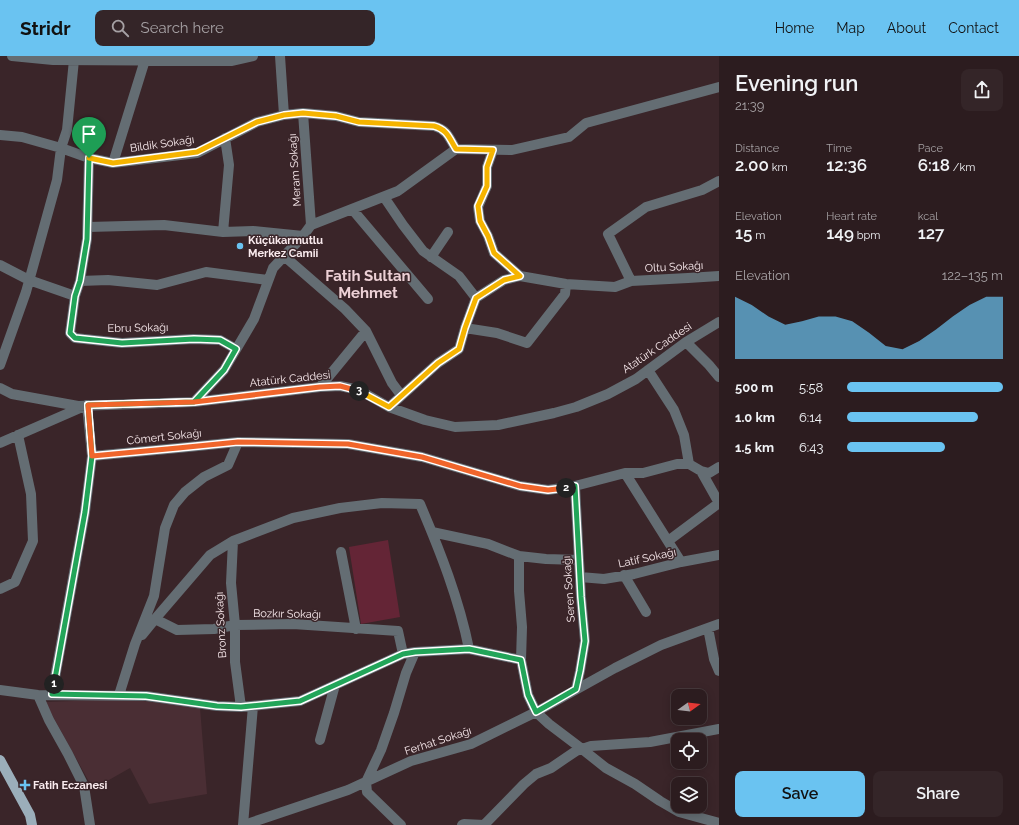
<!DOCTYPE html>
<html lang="en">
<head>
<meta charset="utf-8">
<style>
	body { margin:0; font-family:Raleway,sans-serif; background:#342528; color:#f1f3f6; height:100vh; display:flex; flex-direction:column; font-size:15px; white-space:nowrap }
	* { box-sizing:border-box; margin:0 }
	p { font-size:13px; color:#a6a1a4 }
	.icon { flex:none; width:22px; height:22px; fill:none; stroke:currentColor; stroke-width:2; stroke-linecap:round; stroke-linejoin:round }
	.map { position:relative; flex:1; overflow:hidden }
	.details { display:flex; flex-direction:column; background:#2c1c1f; width:300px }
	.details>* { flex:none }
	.needle { width:26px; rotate:75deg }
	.fabs { position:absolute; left:671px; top:633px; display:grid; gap:8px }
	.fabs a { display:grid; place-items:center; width:36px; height:36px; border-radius:8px; background:#2c1c1f; box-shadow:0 2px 10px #0003,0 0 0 1px #483a3d; font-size:20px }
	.pin { position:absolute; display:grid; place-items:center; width:34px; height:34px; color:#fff; margin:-41px -17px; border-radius:50% 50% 50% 0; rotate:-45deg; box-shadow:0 0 4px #0007 }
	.pin .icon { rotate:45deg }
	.km { position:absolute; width:20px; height:20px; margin:-10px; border-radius:50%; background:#222; color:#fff; font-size:11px; line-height:20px; text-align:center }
	.round { display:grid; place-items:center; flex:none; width:42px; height:42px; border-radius:8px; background:#342528 }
	.overview { display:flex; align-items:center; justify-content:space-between; height:68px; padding:0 16px }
	h1 { font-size:22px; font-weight:600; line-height:30px }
	.stats { display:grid; grid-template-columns:repeat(3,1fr); gap:6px; height:68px; padding:4px 16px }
	.stats div { display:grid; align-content:center }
	.stats b { font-size:17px; font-weight:600 }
	.stats small { font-size:11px; font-weight:400 }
	.stats p { font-size:11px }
	.chart { height:112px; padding:8px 16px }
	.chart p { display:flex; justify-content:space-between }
	.chart svg { width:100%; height:72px; margin-top:4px; fill:#6ac3f1; opacity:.7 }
	.cta { display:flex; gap:8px; margin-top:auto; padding:8px 16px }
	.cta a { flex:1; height:46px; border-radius:8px; background:#6ac3f1; color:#111; font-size:16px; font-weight:600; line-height:46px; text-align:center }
	.cta a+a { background:#342528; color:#f1f3f6 }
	ul { padding:0 16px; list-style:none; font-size:13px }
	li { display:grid; grid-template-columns:64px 48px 1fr; align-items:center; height:30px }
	li i { height:10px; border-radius:5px; background:#6ac3f1 }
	header { display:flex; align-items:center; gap:24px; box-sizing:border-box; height:56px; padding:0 20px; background:#6ac3f1; color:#111 }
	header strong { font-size:19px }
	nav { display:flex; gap:22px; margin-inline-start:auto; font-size:14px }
	.search { width:280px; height:36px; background:#342528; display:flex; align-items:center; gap:10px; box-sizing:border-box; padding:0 14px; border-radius:8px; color:#a6a1a4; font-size:15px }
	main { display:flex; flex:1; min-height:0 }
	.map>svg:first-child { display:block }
	.built { fill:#4a2e34 }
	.green { fill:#642536 }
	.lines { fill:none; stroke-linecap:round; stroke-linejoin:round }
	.minor { stroke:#646d73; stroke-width:10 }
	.major { stroke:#9baeba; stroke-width:10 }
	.split-1-casing { stroke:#fff; stroke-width:8 }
	.split-2-casing { stroke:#fff; stroke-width:8 }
	.split-3-casing { stroke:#fff; stroke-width:8 }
	.split-4-casing { stroke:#fff; stroke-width:8 }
	.split-1 { stroke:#22a559; stroke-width:5 }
	.split-2 { stroke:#22a559; stroke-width:5 }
	.split-3 { stroke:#f0652b; stroke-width:5 }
	.split-4 { stroke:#f5b400; stroke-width:5 }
	.poi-dot { fill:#6ac3f1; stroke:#3a2529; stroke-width:1.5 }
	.labels { text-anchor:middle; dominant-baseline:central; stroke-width:3; stroke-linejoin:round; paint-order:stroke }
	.street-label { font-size:11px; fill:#faebee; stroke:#3a2529 }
	.poi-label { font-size:11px; font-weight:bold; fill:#faebee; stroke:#3a2529; text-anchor:start }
	.district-label { font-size:15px; font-weight:bold; fill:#ecd0d5; stroke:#3a2529 }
</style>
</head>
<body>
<header>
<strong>Stridr</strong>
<div class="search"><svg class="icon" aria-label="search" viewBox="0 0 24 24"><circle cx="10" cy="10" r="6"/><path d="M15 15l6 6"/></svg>Search here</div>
<nav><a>Home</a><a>Map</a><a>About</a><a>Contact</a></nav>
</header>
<main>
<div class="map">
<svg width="719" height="769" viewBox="0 0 719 769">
	<rect width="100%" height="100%" fill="#3a2529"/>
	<!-- built -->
	<path class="built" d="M128 643 200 652 207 738 149 748 130 712 93 733 45 646Z"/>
	<!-- green -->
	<path class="green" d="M388 484 400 561 361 568 349 491Z"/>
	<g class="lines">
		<!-- minor -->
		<path class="minor" d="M12 0 53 4 231 5 253 0
			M280 0 284 59
			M303 57 311 169
			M0 79 22 81 61 92 89 102 113 107 197 97 257 66 284 59 303 57 336 60 359 66 434 70C448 74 449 82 456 93
			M493 94 487 111V130L478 151 480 165 488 180 494 197 520 220
			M89 102 87 183 80 225 108 224 157 229 206 216 268 224
			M113 107 145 4
			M384 141 403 169 423 195 459 220 476 242 465 272 459 293 438 307 389 351
			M352 153 428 243
			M88 171 164 169 223 176 229 109 225 82
			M223 176 253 175 303 180
			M284 200 345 253 366 275 392 327 401 339
			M431 201 448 176
			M0 209 29 224 75 240
			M80 225 75 240 70 277 75 282 122 287 193 283 220 284 236 293
			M631 225 688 222 719 220
			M476 242 504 224 520 220 566 228 615 231 631 225 608 178 646 151 702 134 719 125
			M465 272 497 277 527 287 565 238 566 228
			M686 286 709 309 719 321
			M0 309 26 236 57 124 61 92 67 74 74 4
			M648 314 674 354 684 379 689 408
			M320 331 366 275
			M0 332 12 338 78 350 194 346 320 331 340 330 359 334 389 351 425 364 455 371 498 369 554 357 576 351 608 338 636 323 686 286 719 266
			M194 346 224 314 254 263 273 212 303 180 311 169 398 135 456 93 512 94 569 81 586 67 719 31
			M0 387 87 349 92 400 85 456 52 638
			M92 400 178 392 238 386
			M701 415 719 447
			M625 417 681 506
			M575 430 581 541 585 585 580 615 576 633
			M432 476 488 488 519 500
			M233 485 231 527 235 569V606L241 651
			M668 485 719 447
			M341 496 356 573
			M624 519 646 556
			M580 521 604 523 634 518 681 506 719 499
			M0 533 15 526 33 485 31 438 18 379
			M155 563 177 574 214 573 235 569 293 568 398 575 403 598
			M708 572 714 603 719 615
			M142 579 155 563 210 499 233 485 293 462 340 452 382 447 420 448C440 495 459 543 469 593
			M521 604 522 571 519 535V500L546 503 579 504
			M0 634 38 639 146 640 217 650 241 651 300 645 403 598 415 596 469 593 521 604 528 639 536 656 549 668 582 693 606 712 635 728 660 745 679 756 719 767
			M38 639 49 664 68 698 84 730 90 769
			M119 639 135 588 154 540 165 472 174 449 185 436 204 421 228 409 238 386 348 388 422 401 520 430 548 434 575 430 625 417H643L677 408H689L701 415 709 417 719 411
			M320 684 335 629
			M243 769 253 650
			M244 769 348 734 411 705 471 688 536 656 615 612 661 589 719 568
			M401 769 367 736 366 726 381 694 394 657 406 617 415 596
			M462 769 464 768 484 769 524 728 536 718 551 712 576 695 591 690 650 686 719 673"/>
		<!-- major -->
		<path class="major" d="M0 704 30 759 32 769"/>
	</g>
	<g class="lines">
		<!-- split-1 casing -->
		<g class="split-1-casing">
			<path id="split-1" d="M54 628 85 456 92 400 88 349 194 346 224 314 236 293 220 284 194 283 122 287 75 282 70 277 75 240 80 225 87 183 89 102"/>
		</g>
		<!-- split-2 casing -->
		<g class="split-2-casing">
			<path id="split-2" d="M54 628 52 638 146 640 217 650 241 651 300 645 403 598 415 596 469 593 521 604 528 639 536 656 576 633 580 615 585 585 581 541 575 430 566 432"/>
		</g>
		<!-- split-3 casing -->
		<g class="split-3-casing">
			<path id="split-3" d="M359 335 340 330 320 331 194 346 88 349 92 400 178 392 238 386 348 388 422 401 520 430 548 434 566 432"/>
		</g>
		<!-- split-4 casing -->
		<g class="split-4-casing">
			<path id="split-4" d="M89 102 113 107 197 96 257 66 284 59 303 57 336 60 359 66 434 70C448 74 449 82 456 93L493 94 487 111V130L478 150 480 165 488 180 494 197 520 220 504 224 476 242 465 272 459 293 438 307 389 351 359 335"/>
		</g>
		<!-- split-1 -->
		<use href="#split-1" class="split-1"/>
		<!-- split-2 -->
		<use href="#split-2" class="split-2"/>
		<!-- split-3 -->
		<use href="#split-3" class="split-3"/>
		<!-- split-4 -->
		<use href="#split-4" class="split-4"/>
	</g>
	<!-- markers -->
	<g class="poi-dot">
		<circle cx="240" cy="190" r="4"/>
		<path d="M23 723h4v4h4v4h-4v4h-4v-4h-4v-4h4z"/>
	</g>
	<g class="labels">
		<!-- street labels -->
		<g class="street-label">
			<text transform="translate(162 88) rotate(-8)">Bildik Sokağı</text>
			<text transform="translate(295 114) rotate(-94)">Meram Sokağı</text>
			<text transform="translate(674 211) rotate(-3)">Oltu Sokağı</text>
			<text transform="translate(138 272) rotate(-1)">Ebru Sokağı</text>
			<text transform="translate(657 292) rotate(-34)">Atatürk Caddesi</text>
			<text transform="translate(290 323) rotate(-6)">Atatürk Caddesi</text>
			<text transform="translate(164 381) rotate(-6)">Cömert Sokağı</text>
			<text transform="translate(647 502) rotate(-12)">Latif Sokağı</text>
			<text transform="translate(569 533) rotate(-94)">Seren Sokağı</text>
			<text transform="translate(287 558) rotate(1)">Bozkır Sokağı</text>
			<text transform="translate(221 569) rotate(-93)">Bronz Sokağı</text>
			<text transform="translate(438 685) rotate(-18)">Ferhat Sokağı</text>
		</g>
		<!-- poi labels -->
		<g class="poi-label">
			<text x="248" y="184">Küçükarmutlu<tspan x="248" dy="13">Merkez Camii</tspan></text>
			<text x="33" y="729">Fatih Eczanesi</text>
		</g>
		<!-- district labels -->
		<g class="district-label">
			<text x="368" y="220">Fatih Sultan<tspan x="368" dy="17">Mehmet</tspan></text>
		</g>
	</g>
</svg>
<div class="fabs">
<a><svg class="needle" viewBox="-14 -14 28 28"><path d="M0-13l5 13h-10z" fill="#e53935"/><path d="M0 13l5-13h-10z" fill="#a6a1a4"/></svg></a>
<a><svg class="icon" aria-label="locate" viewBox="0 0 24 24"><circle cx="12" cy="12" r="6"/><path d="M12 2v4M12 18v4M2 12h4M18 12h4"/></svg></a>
<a><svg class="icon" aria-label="layers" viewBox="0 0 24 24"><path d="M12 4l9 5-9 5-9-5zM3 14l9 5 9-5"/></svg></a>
</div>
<div class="pin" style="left:89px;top:102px;background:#1e9e55"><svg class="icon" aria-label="arrive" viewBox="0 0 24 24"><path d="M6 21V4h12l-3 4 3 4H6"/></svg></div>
<b class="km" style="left:54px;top:628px">1</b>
<b class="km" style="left:566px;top:432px">2</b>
<b class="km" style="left:359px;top:335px">3</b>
</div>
<section class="details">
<div class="overview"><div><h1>Evening run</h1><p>21:39</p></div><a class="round"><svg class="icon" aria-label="share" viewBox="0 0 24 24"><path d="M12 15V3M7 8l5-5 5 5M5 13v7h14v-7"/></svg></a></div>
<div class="stats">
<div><p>Distance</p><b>2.00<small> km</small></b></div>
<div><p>Time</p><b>12:36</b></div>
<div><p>Pace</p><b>6:18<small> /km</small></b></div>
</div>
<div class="stats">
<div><p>Elevation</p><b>15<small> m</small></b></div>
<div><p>Heart rate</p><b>149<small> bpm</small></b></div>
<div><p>kcal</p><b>127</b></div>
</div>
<div class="chart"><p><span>Elevation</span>122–135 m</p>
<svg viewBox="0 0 160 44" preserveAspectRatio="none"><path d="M0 44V6L10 11L20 18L30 23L40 21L50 18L60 18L70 21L80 28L90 36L100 38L110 33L120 26L130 18L140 11L150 6L160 6V44z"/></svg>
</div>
<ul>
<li><b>500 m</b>5:58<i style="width:100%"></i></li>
<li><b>1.0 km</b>6:14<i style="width:84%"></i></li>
<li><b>1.5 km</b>6:43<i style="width:63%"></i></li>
</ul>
<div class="cta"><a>Save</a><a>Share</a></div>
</section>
</main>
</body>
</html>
